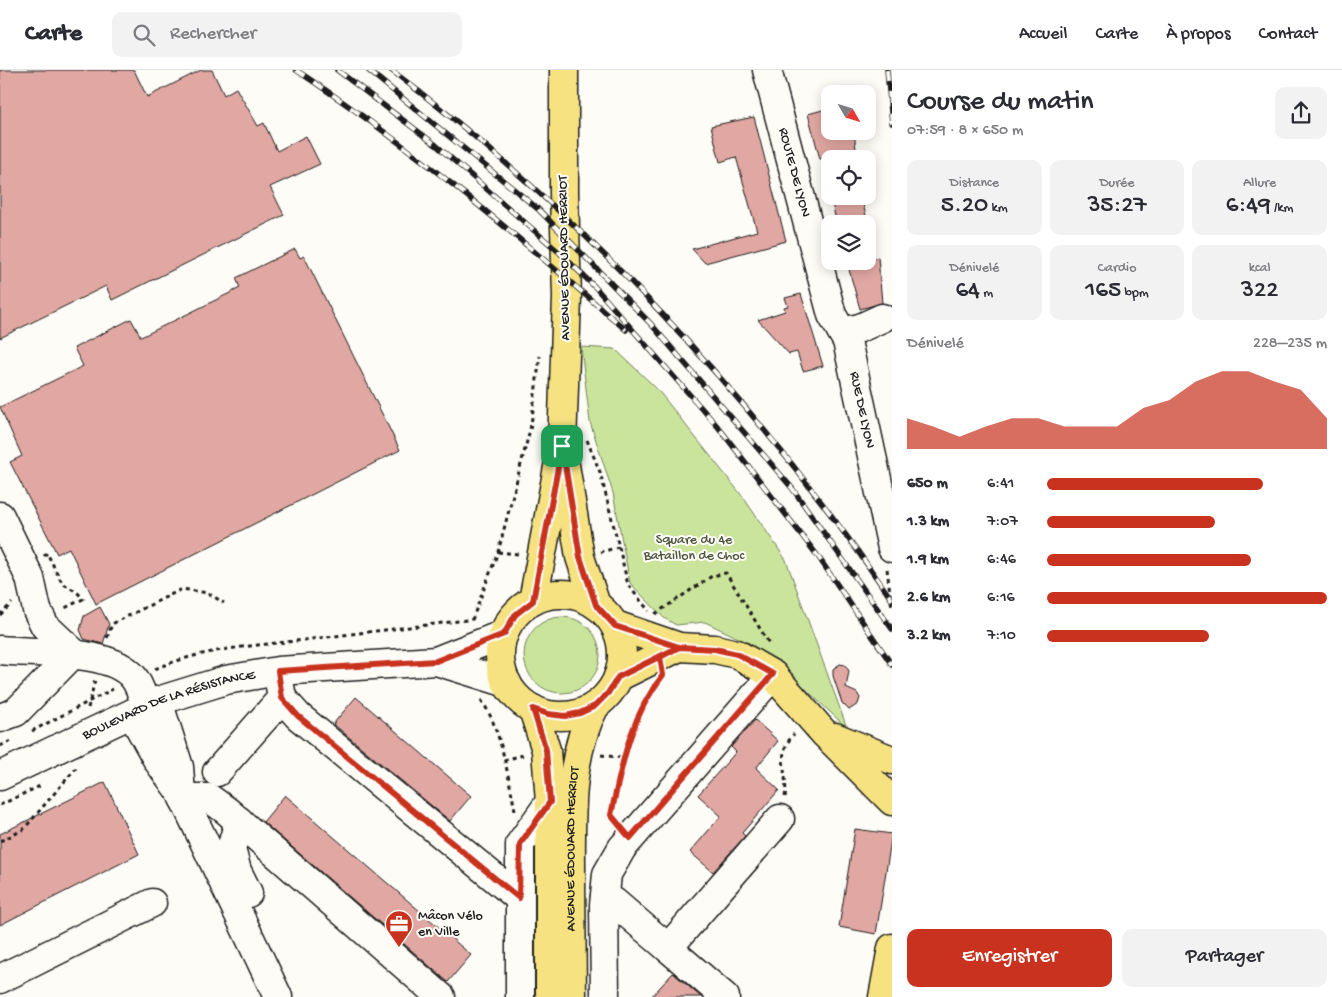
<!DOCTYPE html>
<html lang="fr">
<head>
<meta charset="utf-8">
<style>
	body { margin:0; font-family:"Gochi Hand",sans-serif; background:#f2f2f3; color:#2b2b33; height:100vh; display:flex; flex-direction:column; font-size:19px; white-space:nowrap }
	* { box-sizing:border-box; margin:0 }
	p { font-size:16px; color:#7c7c81 }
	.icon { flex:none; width:28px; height:28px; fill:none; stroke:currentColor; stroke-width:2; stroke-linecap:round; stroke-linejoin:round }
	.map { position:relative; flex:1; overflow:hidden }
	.details { display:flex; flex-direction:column; background:#fff; width:450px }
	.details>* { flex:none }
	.needle { width:32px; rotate:129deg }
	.tools { position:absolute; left:821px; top:15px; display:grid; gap:10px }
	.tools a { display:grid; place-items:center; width:55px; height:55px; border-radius:10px; background:#fff; box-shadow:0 2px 12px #0003; font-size:25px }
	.pin { position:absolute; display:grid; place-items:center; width:42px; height:42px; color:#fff; margin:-21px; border-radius:10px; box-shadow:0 2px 8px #0006 }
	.round { display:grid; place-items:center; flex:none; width:52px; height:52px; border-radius:10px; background:#f2f2f3 }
	.headline { display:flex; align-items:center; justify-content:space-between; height:85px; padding:0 15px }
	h1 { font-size:28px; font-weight:600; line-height:38px }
	.stats { display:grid; grid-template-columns:repeat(3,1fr); gap:8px; height:85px; padding:5px 15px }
	.stats div { display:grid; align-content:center; border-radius:10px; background:#f2f2f3; text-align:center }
	.stats b { font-size:25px; font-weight:600 }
	.stats small { font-size:14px; font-weight:400 }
	.stats p { font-size:14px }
	.chart { height:140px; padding:10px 15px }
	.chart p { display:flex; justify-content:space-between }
	.chart svg { width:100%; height:90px; margin-top:5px; fill:#c8321e; opacity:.7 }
	.primary-button { display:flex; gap:10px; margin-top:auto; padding:10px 15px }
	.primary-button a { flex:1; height:58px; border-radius:10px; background:#c8321e; color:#fff; font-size:20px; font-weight:600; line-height:58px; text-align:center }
	.primary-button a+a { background:#f2f2f3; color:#2b2b33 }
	ul { padding:0 15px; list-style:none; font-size:16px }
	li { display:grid; grid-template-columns:80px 60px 1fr; align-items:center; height:38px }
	li i { height:12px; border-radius:6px; background:#c8321e }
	header { display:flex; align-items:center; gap:30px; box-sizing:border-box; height:70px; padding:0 25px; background:#fff; border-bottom:1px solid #e1e1e2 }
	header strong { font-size:24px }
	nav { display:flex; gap:28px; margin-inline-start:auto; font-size:18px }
	.search { width:350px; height:45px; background:#f2f2f3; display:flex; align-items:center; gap:12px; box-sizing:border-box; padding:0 18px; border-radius:10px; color:#7c7c81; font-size:19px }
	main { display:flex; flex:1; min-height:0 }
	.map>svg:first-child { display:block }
	.green { fill:#cae59b; stroke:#73805c }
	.building { fill:#e1a7a2; stroke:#1c1c1c }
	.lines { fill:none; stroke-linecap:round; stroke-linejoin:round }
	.minor-casing { stroke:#1c1c1c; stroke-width:31 }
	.major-casing { stroke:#1c1c1c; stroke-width:31 }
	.path { stroke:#1c1c1c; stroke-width:3; stroke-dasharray:4 4; stroke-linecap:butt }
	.minor { stroke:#fdfcf7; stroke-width:28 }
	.major { stroke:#f6e281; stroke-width:28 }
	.rail-casing { stroke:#1c1c1c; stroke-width:5.5 }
	.rail { stroke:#fdfcf7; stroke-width:4; stroke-dasharray:11; stroke-linecap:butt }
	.route-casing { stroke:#fff; stroke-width:10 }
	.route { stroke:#c8321e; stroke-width:6 }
	.labels { text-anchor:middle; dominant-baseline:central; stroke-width:4; stroke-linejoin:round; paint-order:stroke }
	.street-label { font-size:14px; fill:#1c1c1c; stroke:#fdfcf7 }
	.park-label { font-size:14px; fill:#505842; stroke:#fdfcf7 }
	.poi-label { font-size:14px; fill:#1c1c1c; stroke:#fdfcf7; text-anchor:start }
</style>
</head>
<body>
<header>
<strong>Carte</strong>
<div class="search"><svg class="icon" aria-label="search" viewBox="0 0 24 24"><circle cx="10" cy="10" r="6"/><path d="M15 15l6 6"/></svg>Rechercher</div>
<nav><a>Accueil</a><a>Carte</a><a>À propos</a><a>Contact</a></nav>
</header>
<main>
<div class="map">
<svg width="892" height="927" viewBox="0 0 892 927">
	<rect width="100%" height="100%" fill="#fdfcf7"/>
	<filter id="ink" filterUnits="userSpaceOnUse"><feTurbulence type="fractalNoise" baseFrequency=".02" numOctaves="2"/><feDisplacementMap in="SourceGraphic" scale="10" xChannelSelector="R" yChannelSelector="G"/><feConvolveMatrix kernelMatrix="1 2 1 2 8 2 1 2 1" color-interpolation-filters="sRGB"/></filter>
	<g filter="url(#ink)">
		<!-- green -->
		<path class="green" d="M581 277 615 279 657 319 743 427 786 490 847 658 780 595 749 573 705 552 676 555 664 548 630 513 613 423 590 352Z
			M524 585a38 38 0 1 1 76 0a38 38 0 1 1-76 0Z"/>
		<!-- building -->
		<path class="building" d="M0 0H134L147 27 201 0H212L224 25 236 18 258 56 264 53 277 81 306 66 320 94 270 117 284 145 112 230 106 216 0 268Z
			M830 38V61H854L857 89H820L808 44Z
			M754 47 786 171 705 193 692 179 757 161 736 87 720 92 711 56Z
			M830 126H861L866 146 837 154Z
			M295 179 300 188 304 186 400 380 96 534 69 478 57 484 10 392 22 386 0 337 83 296 74 278 131 249 141 267 240 218 236 208Z
			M878 187 882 233 860 239 848 196Z
			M801 224 823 296 803 301 797 282 789 284 758 250 785 241 784 237 788 236 785 228Z
			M100 537 109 554 103 574 84 569 80 560 84 546Z
			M840 594 845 595 849 601 846 618 857 623 860 628 858 634 849 640 842 633 833 606V599Z
			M356 627 471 726 450 751 333 654Z
			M755 650 778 671 756 698 779 720 742 763 745 766 713 802 690 782 721 746 698 725 736 682 731 677Z
			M105 712 139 784 0 855V764Z
			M285 725 471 885 448 912 263 752Z
			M855 759 892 764 876 864 839 857Z
			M673 903 701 927H651Z"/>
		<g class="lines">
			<!-- minor casing -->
			<g class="minor-casing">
				<g id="minor">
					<path id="s1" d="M767 0 832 245 847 271 892 478"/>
					<path d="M842 262 860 258 882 248"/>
					<path d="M0 446 30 508 37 540 45 556 74 583"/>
					<path d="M0 580C35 584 111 578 134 608 140 616 143 628 147 637"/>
					<path d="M436 591 507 613"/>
					<path d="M282 628 298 646 519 828"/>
					<path d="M132 644 158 691 181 723 179 697 158 631"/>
					<path d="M0 648 16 642 74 583"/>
					<path d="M217 702 282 628 279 610"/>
					<path id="s2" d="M0 706 158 631 226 610 278 601 436 591 504 564"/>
					<path d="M181 723 278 927"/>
					<path d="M183 728H209L227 741 441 927"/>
					<path d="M239 751 231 779 237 801 248 823"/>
					<path d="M605 827 614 832 668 878"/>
					<path d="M0 909 152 833"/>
					<path d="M520 927V774L550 732"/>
					<path d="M605 927 604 835 607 804 622 778 773 605"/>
					<path d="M725 927 668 878 780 749"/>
				</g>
			</g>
			<!-- major casing -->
			<g class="major-casing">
				<g id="major">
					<path d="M565 395 580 487 596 535"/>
					<circle cx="561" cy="585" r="61"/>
					<path d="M533 531 562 376 567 227 564 123V0"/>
					<path d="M615 555 679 577 715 579 737 584 773 605 824 663 892 731"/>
					<path d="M618 607 679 577"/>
					<path d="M533 639 546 680 550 732V927"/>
					<path d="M835 667 892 690"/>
					<path id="s3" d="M572 927C572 886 571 845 571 804 571 748 568 687 595 636"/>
					<path d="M883 927 892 878"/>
				</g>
			</g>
			<!-- path -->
			<path class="path" d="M587 370 600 402 619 477 601 482
				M619 477 628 515 649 541
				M498 482 518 484
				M44 486 47 483 62 513 77 522 83 529 63 539
				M887 499 892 538
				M655 544 712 506 726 503 770 575
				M0 545 12 533
				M472 550 498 482 526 375 531 355 540 286
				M107 568 112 554 182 519 208 523 224 533
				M155 599C199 580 248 576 296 571 355 563 414 557 473 549
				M481 630C501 657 508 707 515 740
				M88 638 95 610
				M32 661 113 619
				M0 676 11 671
				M601 685 623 688 647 626 654 616
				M504 690 523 685
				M785 727C789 703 774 686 794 664
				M0 735 42 715
				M615 751 611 745 623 688
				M0 771 23 760 76 698"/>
			<!-- minor -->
			<use href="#minor" class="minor"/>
			<!-- major -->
			<use href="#major" class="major"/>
			<!-- rail casing -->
			<g class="rail-casing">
				<path id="rail" d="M296 0C413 77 521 169 626 260
					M337 0 436 75 560 183 595 217 719 358 817 485 892 595
					M368 0 538 139 651 254 792 418 892 559
					M391 0C584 145 756 331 892 530
					M887 0 892 53"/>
			</g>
			<!-- rail -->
			<use href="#rail" class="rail"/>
		</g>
	</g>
	<g class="lines" filter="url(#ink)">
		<!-- route casing -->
		<g class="route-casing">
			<path id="route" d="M562 376 533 531 515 545 504 564 436 591 278 601 282 628 298 646 519 828 520 774 550 732 546 680 533 639 548 644 565 646 580 643 595 636 608 623 618 607 679 577 715 579 737 584 773 604 630 768 611 745C622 694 630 647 663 605L660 587 679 577 615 556 596 535 580 487 562 376"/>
		</g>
		<!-- route -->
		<use href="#route" class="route"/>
	</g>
	<!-- icons -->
	<defs>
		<g id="office-pin" transform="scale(1.4375)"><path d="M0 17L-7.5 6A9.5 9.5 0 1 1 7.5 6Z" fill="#c8321e" stroke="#fdfcf7"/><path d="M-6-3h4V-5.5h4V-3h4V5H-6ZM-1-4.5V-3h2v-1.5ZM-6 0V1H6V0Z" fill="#fff"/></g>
	</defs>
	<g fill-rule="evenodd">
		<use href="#office-pin" x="399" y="854"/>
	</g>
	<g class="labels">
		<!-- street labels -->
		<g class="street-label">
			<text stroke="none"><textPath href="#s1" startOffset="106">ROUTE DE LYON</textPath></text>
			<text transform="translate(565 188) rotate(-91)">AVENUE ÉDOUARD HERRIOT</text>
			<text stroke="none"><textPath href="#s1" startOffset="354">RUE DE LYON</textPath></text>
			<text stroke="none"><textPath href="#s2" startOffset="184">BOULEVARD DE LA RÉSISTANCE</textPath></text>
			<text stroke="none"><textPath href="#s3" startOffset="148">AVENUE ÉDOUARD HERRIOT</textPath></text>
		</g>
		<!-- park labels -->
		<g class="park-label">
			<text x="694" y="470">Square du 4e<tspan x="694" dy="16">Bataillon de Choc</tspan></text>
		</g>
		<!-- poi labels -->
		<g class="poi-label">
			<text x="418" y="846">Mâcon Vélo<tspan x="418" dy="16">en Ville</tspan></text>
		</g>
	</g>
</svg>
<div class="tools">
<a><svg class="needle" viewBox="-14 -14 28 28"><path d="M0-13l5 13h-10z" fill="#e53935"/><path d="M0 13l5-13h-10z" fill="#7c7c81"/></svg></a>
<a><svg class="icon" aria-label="locate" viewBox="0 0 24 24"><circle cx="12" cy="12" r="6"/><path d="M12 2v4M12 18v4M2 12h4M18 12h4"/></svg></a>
<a><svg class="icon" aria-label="layers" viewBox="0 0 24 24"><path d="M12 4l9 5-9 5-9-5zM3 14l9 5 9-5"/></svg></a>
</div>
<div class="pin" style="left:562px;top:376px;background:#1e9e55"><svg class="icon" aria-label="arrive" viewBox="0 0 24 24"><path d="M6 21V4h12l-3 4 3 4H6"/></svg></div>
</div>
<section class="details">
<div class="headline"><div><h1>Course du matin</h1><p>07:59 · 8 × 650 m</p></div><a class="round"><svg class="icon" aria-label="share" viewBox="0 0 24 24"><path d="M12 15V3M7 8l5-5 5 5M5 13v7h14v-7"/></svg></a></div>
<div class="stats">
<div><p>Distance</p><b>5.20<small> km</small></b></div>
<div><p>Durée</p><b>35:27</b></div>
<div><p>Allure</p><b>6:49<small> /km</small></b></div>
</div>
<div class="stats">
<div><p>Dénivelé</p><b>64<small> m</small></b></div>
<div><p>Cardio</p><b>165<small> bpm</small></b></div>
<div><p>kcal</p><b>322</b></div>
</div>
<div class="chart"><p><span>Dénivelé</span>228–235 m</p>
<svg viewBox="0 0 160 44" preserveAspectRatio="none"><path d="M0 44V29L10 33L20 38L30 33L40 29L50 29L60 33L70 33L80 33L90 24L100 20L110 11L120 6L130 6L140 11L150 15L160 29V44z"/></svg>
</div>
<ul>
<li><b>650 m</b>6:41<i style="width:77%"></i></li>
<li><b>1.3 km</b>7:07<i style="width:60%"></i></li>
<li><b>1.9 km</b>6:46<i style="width:73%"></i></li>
<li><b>2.6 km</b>6:16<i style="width:100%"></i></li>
<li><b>3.2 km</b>7:10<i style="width:58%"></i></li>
</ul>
<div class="primary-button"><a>Enregistrer</a><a>Partager</a></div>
</section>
</main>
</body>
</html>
